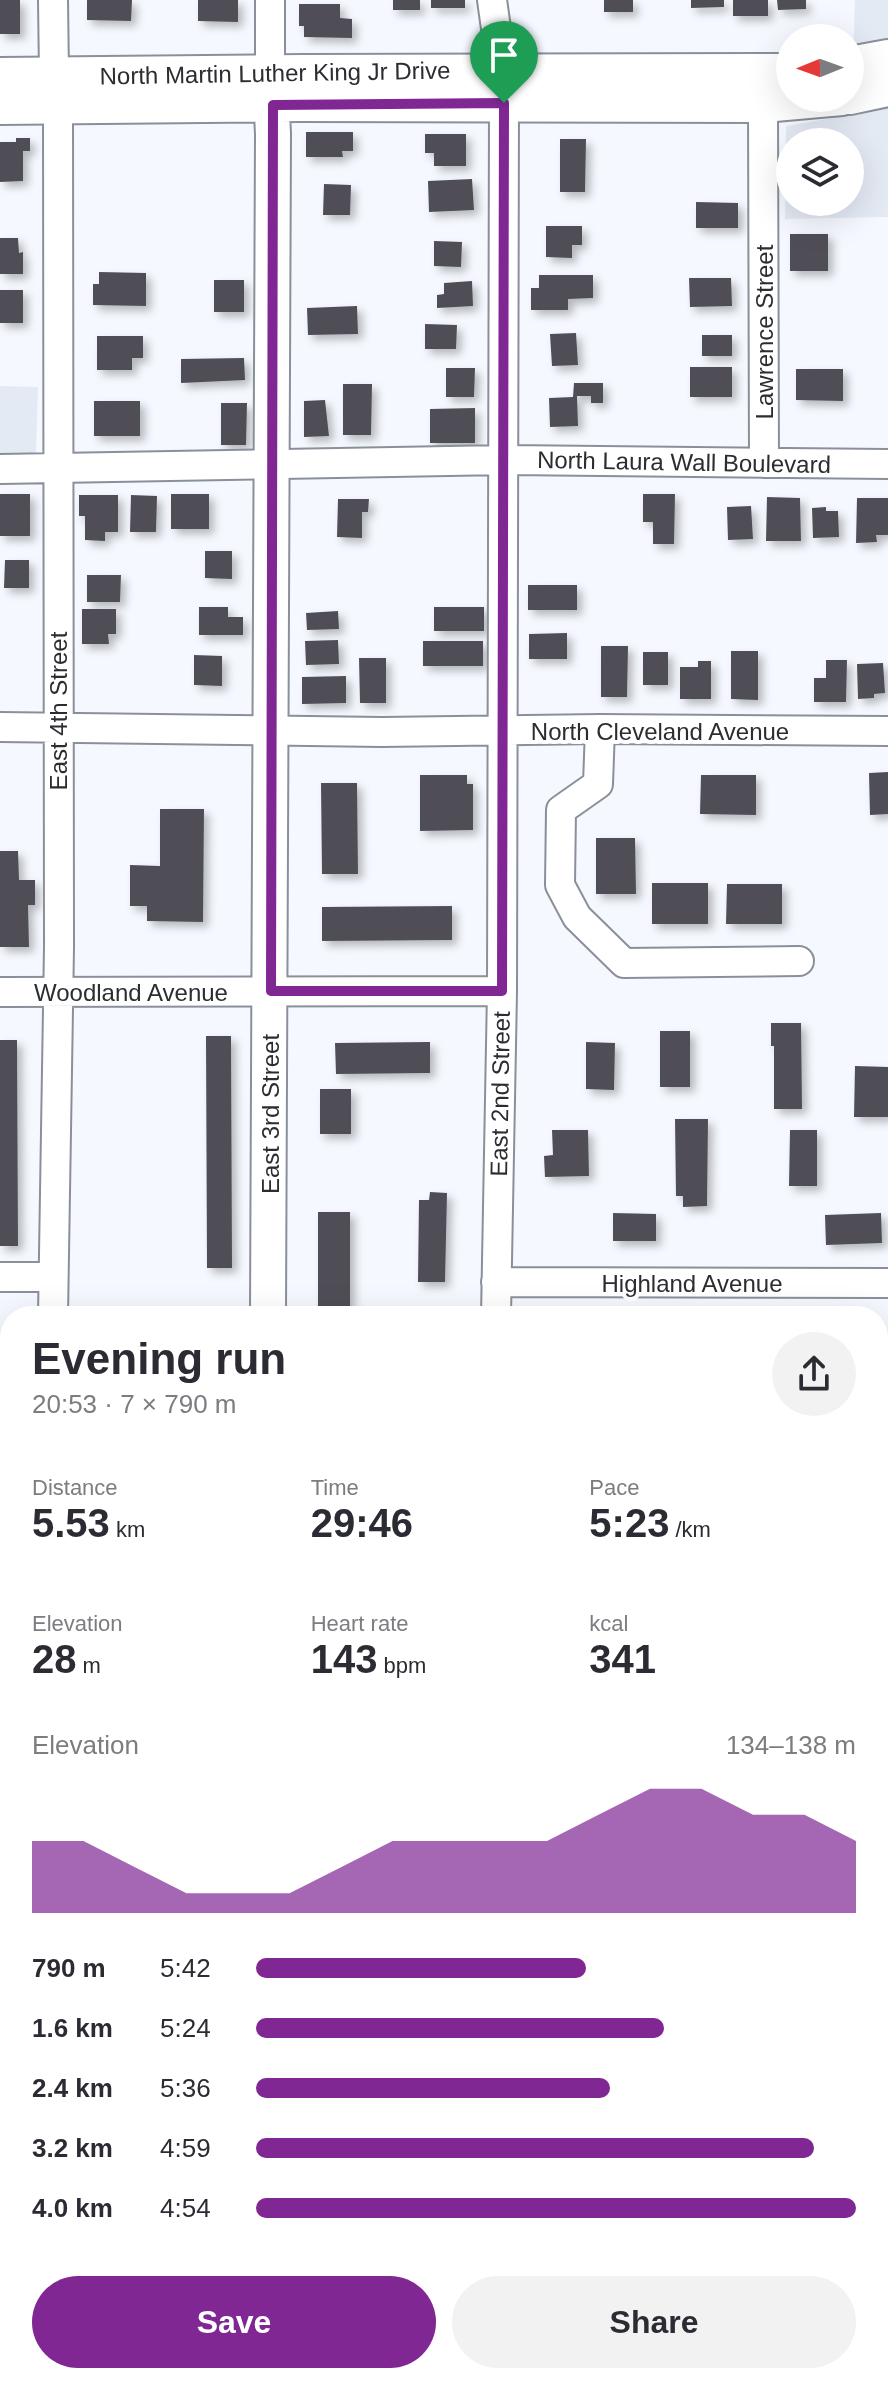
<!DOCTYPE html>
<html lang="en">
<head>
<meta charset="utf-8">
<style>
	body { margin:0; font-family:Helvetica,sans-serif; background:#f2f2f3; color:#2b2b33; height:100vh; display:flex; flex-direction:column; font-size:30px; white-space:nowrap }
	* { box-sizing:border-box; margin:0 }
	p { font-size:26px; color:#7c7c81 }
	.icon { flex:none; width:44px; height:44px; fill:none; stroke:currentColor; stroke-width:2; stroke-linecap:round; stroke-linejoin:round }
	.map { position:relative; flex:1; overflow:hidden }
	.panel { position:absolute; left:0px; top:1306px; width:888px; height:1078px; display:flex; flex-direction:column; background:#fff; border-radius:32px 32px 0 0; box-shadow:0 8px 32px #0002 }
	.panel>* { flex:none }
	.needle { width:52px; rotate:269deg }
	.fabs { position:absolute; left:776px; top:24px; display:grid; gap:16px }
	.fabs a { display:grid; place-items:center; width:88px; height:88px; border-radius:50%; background:#fff; box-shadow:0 8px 32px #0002; font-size:40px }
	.pin { position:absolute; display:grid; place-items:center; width:68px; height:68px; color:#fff; margin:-82px -34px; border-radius:50% 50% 50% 0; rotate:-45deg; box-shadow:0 0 8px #0007 }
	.pin .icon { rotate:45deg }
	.round { display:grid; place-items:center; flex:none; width:84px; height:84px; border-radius:42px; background:#f2f2f3 }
	.overview { display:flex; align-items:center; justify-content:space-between; height:136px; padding:0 32px }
	h1 { font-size:44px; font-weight:600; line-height:60px }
	.stats { display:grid; grid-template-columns:repeat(3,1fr); gap:12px; height:136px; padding:8px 32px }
	.stats div { display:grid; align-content:center }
	.stats b { font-size:40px; font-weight:600 }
	.stats small { font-size:22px; font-weight:400 }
	.stats p { font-size:22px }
	.chart { height:224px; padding:16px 32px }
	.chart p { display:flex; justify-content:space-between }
	.chart svg { width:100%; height:144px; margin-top:8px; fill:#802794; opacity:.7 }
	.button { display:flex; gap:16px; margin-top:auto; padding:16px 32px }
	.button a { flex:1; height:92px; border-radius:48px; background:#802794; color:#fff; font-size:32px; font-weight:600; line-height:92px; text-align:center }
	.button a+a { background:#f2f2f3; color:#2b2b33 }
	ul { padding:0 32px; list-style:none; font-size:26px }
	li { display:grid; grid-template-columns:128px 96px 1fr; align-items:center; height:60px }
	li i { height:20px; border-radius:10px; background:#802794 }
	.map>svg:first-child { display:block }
	.built { fill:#e4eaf4; fill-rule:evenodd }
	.green { fill:#badfb4 }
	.water { fill:#9dd9f5 }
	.building { fill:#4f4e57; filter:url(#shadow) }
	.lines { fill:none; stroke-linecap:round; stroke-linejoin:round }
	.minor-casing { stroke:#8a9099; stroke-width:32 }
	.major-casing { stroke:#8a9099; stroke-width:38 }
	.highway-casing { stroke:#8a9099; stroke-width:44 }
	.minor { stroke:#fff; stroke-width:28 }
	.major { stroke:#fff; stroke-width:34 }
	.highway { stroke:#fff; stroke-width:40 }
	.route-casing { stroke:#fff; stroke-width:16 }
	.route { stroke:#802794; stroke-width:10 }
	.labels { text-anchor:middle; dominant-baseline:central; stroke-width:8; stroke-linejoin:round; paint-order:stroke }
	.street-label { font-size:24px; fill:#2b2d31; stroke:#fff }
</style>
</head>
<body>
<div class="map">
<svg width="888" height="2383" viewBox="0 0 888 2383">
	<defs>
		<filter id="shadow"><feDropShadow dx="5" dy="5" stdDeviation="4" flood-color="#0004"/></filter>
	</defs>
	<rect width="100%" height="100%" fill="#f5f9ff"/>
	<!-- built -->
	<path class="built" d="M855 0H888V217L785 219 786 126 851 115ZM790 142H850V202H790Z
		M0 386 38 387 35 484 0 485Z"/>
	<!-- green -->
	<path class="green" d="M888 1789V1878L878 1884V1794Z
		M10 1800V1895L0 1896V1801Z
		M10 1975V2089H0V1976Z"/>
	<!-- water -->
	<path class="water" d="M888 1878V1966L878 1971V1884Z"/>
	<!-- building -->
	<path class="building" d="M0 0H20V34H0Z
		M87 0H132L131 21 87 20Z
		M198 0H238V22L198 21Z
		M393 0H420V10H393Z
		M431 0H465V8H431Z
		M604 0H633V12H604Z
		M691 0H724V7L691 8Z
		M733 0H768V16H733Z
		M777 0H806V9L778 10Z
		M299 4H340V18L352 19V38L304 37V26H299Z
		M306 132H353V151H342L343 157H306Z
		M425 134H466V166H434V153H425Z
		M16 138H30V151H23V181L0 182V142H16Z
		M560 139H586L585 192H560Z
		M472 179 474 210 429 212 428 181Z
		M324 184 351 185 350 215H323Z
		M696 202 738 203V228H696Z
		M546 226H582V245H572V258L546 257Z
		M790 234H828V271H790Z
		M0 238H18L19 253 23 252V274H0Z
		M434 241 462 242 461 267 434 266Z
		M99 272 146 273V306L93 305V284H99Z
		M539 275H593V298L568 299V310H531V288H539Z
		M689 278H731L732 306 690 307Z
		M214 280H244V312H214Z
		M472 281 473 306 437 308V295L444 294V283Z
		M0 290H23V323H0Z
		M357 306 358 334 308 335 307 308Z
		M425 324 457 325 456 349H425Z
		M576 333 578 365 552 366 550 334Z
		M702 335H732V356H702Z
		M97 336H143V358H132V370H97Z
		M244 358 245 380 181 383V359Z
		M690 367H732V397H690Z
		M446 368H475L474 397H446Z
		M796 369H843V401L796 400Z
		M574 383H603V403H591V396H577L578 426 550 427 549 398 573 397Z
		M343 384H372L371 435H343Z
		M325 400 329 436 304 437V401Z
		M94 401H140V436H94Z
		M221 403H247L246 445H221Z
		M475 408V443H430V409Z
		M0 494H30V536H0Z
		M171 494H209V529H171Z
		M643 494H675L674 544H653V522H643Z
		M79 495H118V532H105V541L85 540V516H79Z
		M131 495 157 496 156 532H130Z
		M767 497 800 498 801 541H766Z
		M857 498H888V535H876L877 542 856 543Z
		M338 499H369L368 512H362V538L337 537Z
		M751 506 753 539 728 540 727 507Z
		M826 507V511H838L839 537 813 538 812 508Z
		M205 551H232V579L205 578Z
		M5 560H29V588H4Z
		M87 575H121L120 602H87Z
		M528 585H577V610H528Z
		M199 607H228V617H243V635H199Z
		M434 607H484V631H434Z
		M82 609H116V634H108L109 644H82Z
		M338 611 339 629 307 630 306 613Z
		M567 633V659H529V634Z
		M338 640 339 664 306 665 305 641Z
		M423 641H483V666H423Z
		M601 646H628L627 697H601Z
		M731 651H758V700L731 699Z
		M643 652H668V685H643Z
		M194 655 222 656V686L194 685Z
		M359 658H386V703H360Z
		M826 660H847L846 702H814V678H826Z
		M698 661H711V699H680V667H698Z
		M883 663 885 693 874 694V698L858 699 857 664Z
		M346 676V703L302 704V677Z
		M888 772V814L870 815 869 773Z
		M420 775H467V784H473V830L420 831Z
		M701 775H756V815L700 814Z
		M321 783H357L358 874H322Z
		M160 809H204L203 922 147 921V906H130V865L160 866Z
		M596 838H635L636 894H596Z
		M0 851H18L19 880H35V905H28L29 947H0Z
		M652 883H708V924H652Z
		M727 884H782V924H726Z
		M452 906V940L322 941V907Z
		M771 1023H801L802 1109H774V1046H771Z
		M660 1031H690V1087H660Z
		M206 1036H231L232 1268H207Z
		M0 1040H17L18 1246H0Z
		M430 1042V1073L336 1074 335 1043Z
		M586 1042 615 1043 614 1090 586 1089Z
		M855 1066 888 1067V1117H854Z
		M320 1089H351V1134H320Z
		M675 1119H708L707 1206 683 1207V1196H676Z
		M552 1130H588L589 1176 545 1177 544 1156 553 1155Z
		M790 1130H817V1186H789Z
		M430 1192 447 1193 445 1282H418L419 1200H429Z
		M318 1212H350V1316H318Z
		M613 1213 656 1214V1241H613Z
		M881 1213 882 1243 826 1245 825 1215Z
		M881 2048 888 2056V2271L878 2272V2051Z
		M0 2153H10V2325H0Z"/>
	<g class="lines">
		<!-- minor casing -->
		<g class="minor-casing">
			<path id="minor" d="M53 0 54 75
				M270 0V73
				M492 0 502 71
				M763 105 764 463
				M0 469 504 460 888 464
				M0 727 382 732 600 729 888 731
				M600 729 598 784 561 810 560 885 577 917 624 963 799 961
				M0 992 502 991
				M0 1277H53
				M496 1282 888 1283
				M53 1316 59 947 58 107
				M496 1316 502 991 504 103
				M878 1611H880
				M0 1785 10 1784
				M0 2109 10 2110
				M171 2374 172 2383"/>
		</g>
		<!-- major casing -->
		<g class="major-casing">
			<path id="major" d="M850 64 888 57
				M0 75 304 72 790 71
				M850 97 888 89
				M0 107 300 104 763 105 842 98
				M268 1316 273 134 270 73
				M878 2304 888 2303
				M878 2344 888 2343
				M384 2374 386 2383
				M245 2383 300 2377 349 2383
				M520 2383 561 2374"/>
		</g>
		<!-- highway casing -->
		<g class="highway-casing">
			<path id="highway" d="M878 1724 888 1719
				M878 1774 888 1769
				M0 1913H10
				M0 1958H10"/>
		</g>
		<!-- minor -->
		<use href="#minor" class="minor"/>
		<!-- major -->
		<use href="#major" class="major"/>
		<!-- highway -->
		<use href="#highway" class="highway"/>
	</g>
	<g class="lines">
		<!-- route casing -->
		<g class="route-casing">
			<path id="route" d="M504 103 502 991H271L273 105Z"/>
		</g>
		<!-- route -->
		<use href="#route" class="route"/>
	</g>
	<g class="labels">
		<!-- street labels -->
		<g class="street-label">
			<text transform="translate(275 73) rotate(-1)">North Martin Luther King Jr Drive</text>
			<text transform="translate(764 332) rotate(-90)">Lawrence Street</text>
			<text transform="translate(684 462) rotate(1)">North Laura Wall Boulevard</text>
			<text transform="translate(58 711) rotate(-90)">East 4th Street</text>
			<text x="660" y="731">North Cleveland Avenue</text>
			<text x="131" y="992">Woodland Avenue</text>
			<text transform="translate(500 1094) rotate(-89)">East 2nd Street</text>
			<text transform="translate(270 1114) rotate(-90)">East 3rd Street</text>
			<text x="692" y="1283">Highland Avenue</text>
		</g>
	</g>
</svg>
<div class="fabs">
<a><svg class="needle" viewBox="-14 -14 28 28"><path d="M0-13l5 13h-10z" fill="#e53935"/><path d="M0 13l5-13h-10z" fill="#7c7c81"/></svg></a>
<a><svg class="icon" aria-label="layers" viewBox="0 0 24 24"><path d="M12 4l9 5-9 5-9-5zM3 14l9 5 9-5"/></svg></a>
</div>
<div class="pin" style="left:504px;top:103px;background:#1e9e55"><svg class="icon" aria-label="arrive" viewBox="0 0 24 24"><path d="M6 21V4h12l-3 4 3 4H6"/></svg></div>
<section class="panel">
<div class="overview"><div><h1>Evening run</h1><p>20:53 · 7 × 790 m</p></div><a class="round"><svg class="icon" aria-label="share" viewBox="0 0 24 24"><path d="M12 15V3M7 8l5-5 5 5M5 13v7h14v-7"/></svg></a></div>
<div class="stats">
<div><p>Distance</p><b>5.53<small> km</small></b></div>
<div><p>Time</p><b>29:46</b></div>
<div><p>Pace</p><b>5:23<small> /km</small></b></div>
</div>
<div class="stats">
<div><p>Elevation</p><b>28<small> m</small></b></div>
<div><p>Heart rate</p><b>143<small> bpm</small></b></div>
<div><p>kcal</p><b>341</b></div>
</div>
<div class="chart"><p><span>Elevation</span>134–138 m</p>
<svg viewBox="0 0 160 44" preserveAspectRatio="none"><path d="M0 44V22L10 22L20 30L30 38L40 38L50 38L60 30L70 22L80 22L90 22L100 22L110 14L120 6L130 6L140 14L150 14L160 22V44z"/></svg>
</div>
<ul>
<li><b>790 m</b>5:42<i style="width:55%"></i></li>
<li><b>1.6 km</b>5:24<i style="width:68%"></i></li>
<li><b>2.4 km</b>5:36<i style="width:59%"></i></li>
<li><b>3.2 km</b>4:59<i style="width:93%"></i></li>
<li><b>4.0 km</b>4:54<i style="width:100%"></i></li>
</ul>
<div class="button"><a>Save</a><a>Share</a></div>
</section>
</div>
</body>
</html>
